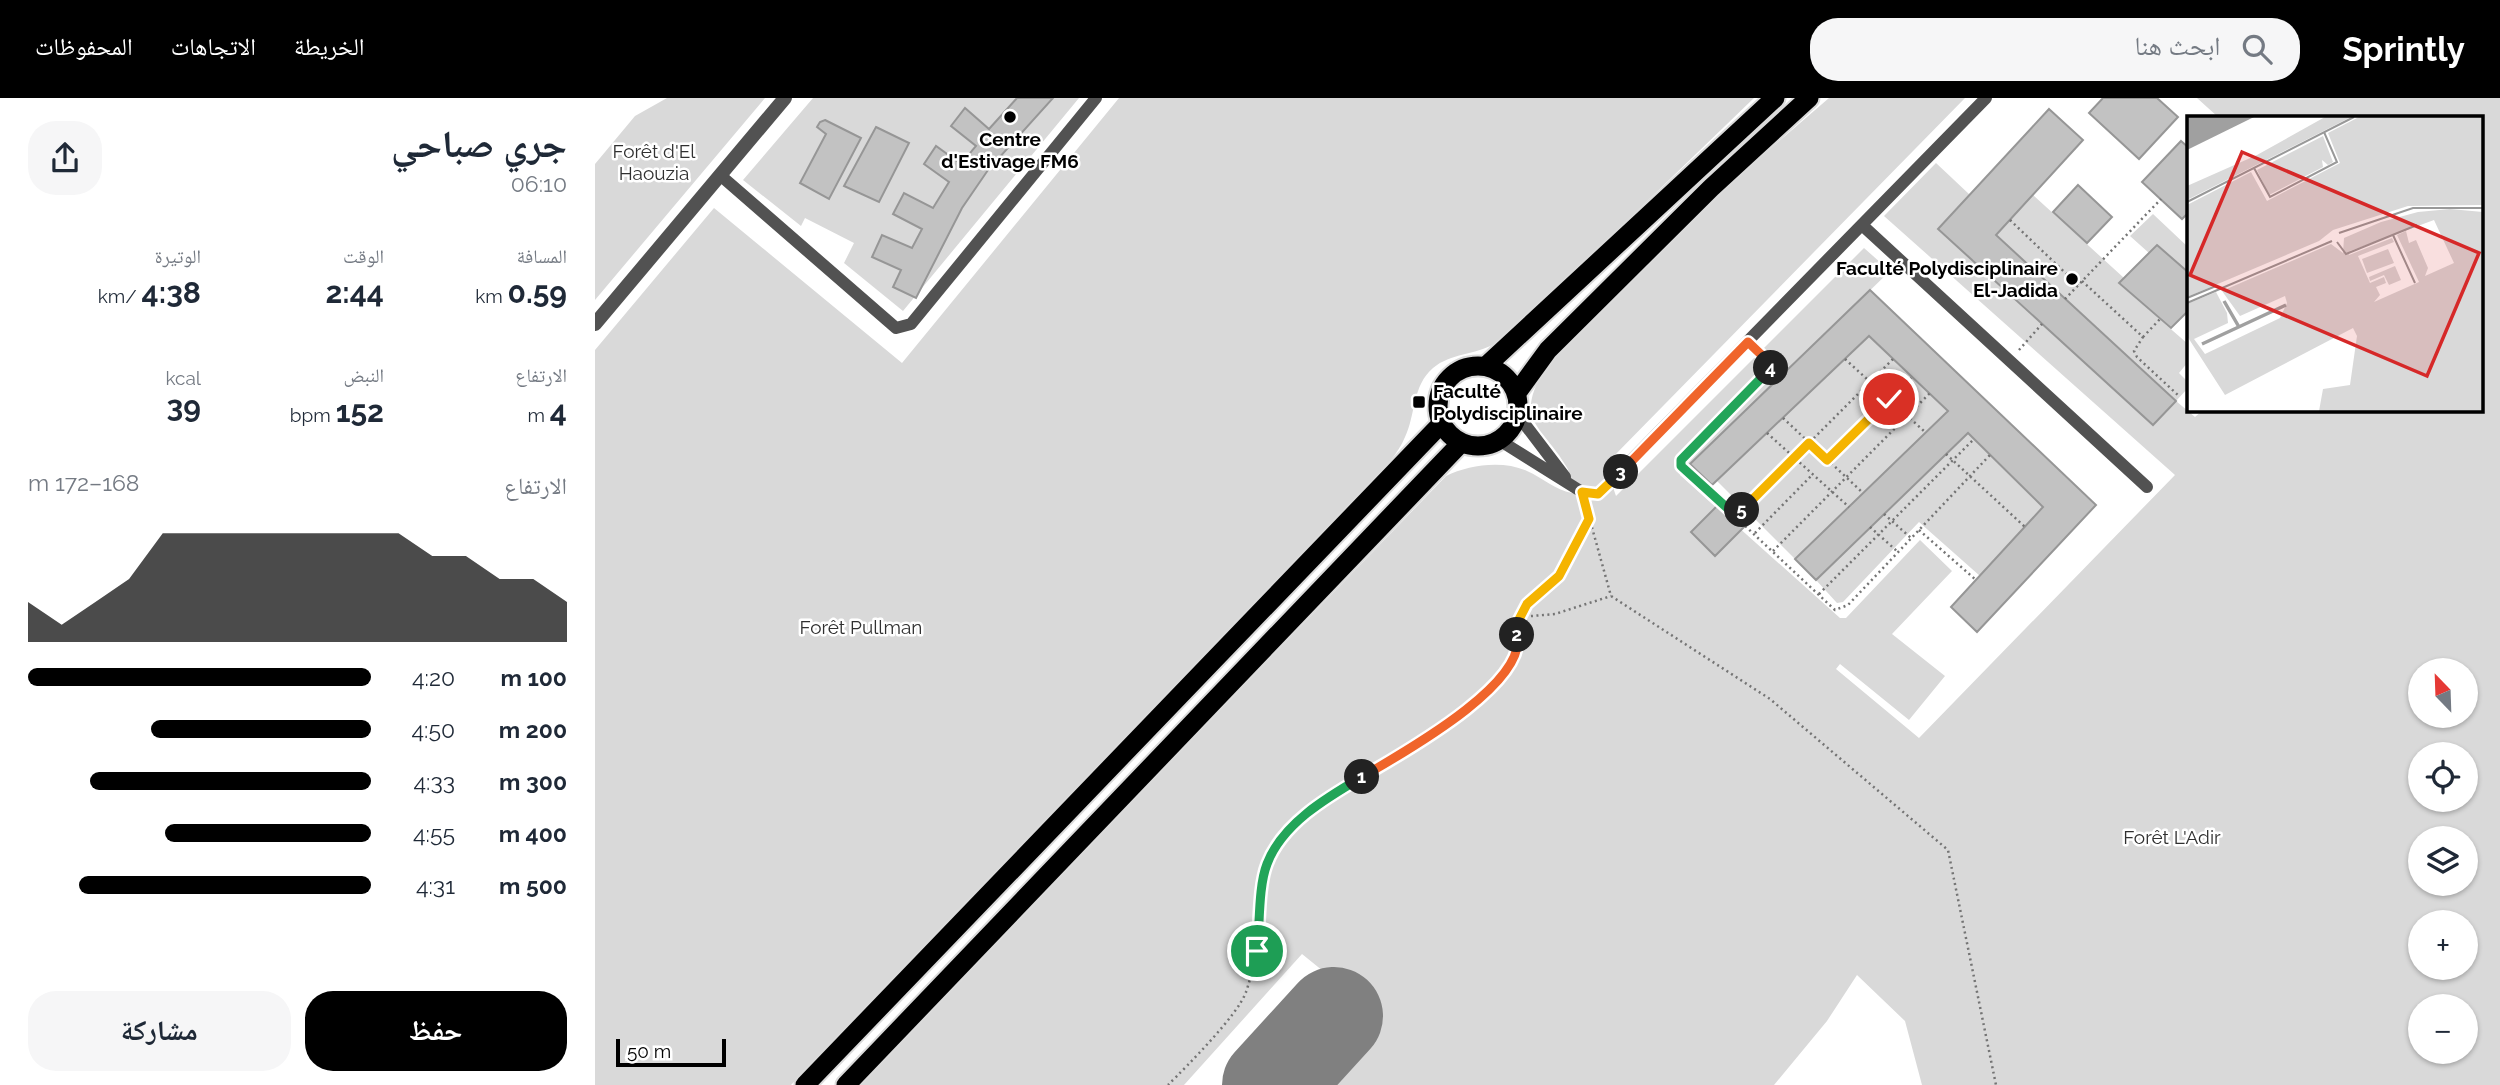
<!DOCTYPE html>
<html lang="ar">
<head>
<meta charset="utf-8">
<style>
	body { margin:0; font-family:Raleway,"Noto Naskh Arabic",sans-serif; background:#f6f6f7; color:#1f2937; direction:rtl; height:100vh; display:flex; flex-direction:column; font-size:26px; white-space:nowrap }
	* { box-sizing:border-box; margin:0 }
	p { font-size:23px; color:#747a83 }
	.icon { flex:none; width:38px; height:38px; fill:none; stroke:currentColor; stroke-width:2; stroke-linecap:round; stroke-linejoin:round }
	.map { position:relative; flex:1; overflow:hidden; direction:ltr }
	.panel { display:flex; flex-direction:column; background:#fff; width:595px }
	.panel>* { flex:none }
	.needle { width:46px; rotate:337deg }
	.controls { position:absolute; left:1813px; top:560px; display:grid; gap:14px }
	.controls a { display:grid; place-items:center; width:70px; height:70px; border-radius:50%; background:#fff; box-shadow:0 2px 5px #0004; font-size:35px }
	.scale { position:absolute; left:21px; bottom:18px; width:110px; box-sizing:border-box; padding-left:7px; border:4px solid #000; border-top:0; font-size:19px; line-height:24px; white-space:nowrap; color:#000; -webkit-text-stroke:5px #fff; paint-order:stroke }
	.pin { position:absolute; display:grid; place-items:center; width:60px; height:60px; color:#fff; margin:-30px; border:4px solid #fff; border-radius:50%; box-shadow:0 2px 7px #0007 }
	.km { position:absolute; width:35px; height:35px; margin:-18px; border-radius:50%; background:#222; color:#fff; font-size:19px; line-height:35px; text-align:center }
	.round { display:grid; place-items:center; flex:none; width:74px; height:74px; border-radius:28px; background:#f6f6f7 }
	.headline { display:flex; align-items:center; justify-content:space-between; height:119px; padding:0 28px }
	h1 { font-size:38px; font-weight:700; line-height:52px }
	.stats { display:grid; grid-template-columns:repeat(3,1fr); gap:10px; height:119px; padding:7px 28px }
	.stats div { display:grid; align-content:center }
	.stats b { font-size:30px; font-weight:700 }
	.stats small { font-size:19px; font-weight:400 }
	.stats p { font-size:19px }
	.chart { height:196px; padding:14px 28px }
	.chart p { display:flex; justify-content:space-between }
	.chart svg { width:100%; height:126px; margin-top:7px; fill:#000; opacity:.7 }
	.primary-button { display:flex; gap:14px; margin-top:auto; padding:14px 28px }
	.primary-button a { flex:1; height:80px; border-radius:28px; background:#000; color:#fff; font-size:28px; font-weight:700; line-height:80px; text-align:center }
	.primary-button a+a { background:#f6f6f7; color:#1f2937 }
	ul { padding:0 28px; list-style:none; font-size:23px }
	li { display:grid; grid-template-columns:112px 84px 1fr; align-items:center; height:52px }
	li i { height:18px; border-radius:9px; background:#000 }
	header { display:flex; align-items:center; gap:42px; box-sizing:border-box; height:98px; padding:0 35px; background:#000; color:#fff }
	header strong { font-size:33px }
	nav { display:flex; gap:38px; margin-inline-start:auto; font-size:24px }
	.search { width:490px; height:63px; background:#f6f6f7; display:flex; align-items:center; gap:18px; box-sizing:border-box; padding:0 24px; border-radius:28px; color:#747a83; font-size:26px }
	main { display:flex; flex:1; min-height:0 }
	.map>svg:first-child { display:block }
	.green { fill:#d9d9d9; fill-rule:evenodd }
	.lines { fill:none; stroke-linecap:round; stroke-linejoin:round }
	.runway { stroke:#808080; stroke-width:98 }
	.building { fill:#c2c2c2; stroke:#969696; stroke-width:2 }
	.trunk-casing { stroke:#dbdbdb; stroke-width:23 }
	.path { stroke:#747474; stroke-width:2.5; stroke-dasharray:2 3.5; stroke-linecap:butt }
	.minor { stroke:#525252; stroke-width:12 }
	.tertiary { stroke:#525252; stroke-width:14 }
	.trunk { stroke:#000; stroke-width:19 }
	.split-1-casing { stroke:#fff; stroke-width:14 }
	.split-2-casing { stroke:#fff; stroke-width:14 }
	.split-3-casing { stroke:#fff; stroke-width:14 }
	.split-4-casing { stroke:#fff; stroke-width:14 }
	.split-5-casing { stroke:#fff; stroke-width:14 }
	.split-6-casing { stroke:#fff; stroke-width:14 }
	.split-1 { stroke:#22a559; stroke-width:9 }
	.split-2 { stroke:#f0652b; stroke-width:9 }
	.split-3 { stroke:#f5b400; stroke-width:9 }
	.split-4 { stroke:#f0652b; stroke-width:9 }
	.split-5 { stroke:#22a559; stroke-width:9 }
	.split-6 { stroke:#f5b400; stroke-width:9 }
	.poi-dot { fill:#000; stroke:#fff; stroke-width:2.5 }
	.labels { text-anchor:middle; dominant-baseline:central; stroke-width:5; stroke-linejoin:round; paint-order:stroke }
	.poi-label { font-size:19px; font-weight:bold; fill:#000; stroke:#fff }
	.park-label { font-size:19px; fill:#303030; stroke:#fff }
	.inset-river { fill:none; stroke:#a0a0a0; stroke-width:3.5 }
	.inset-road { fill:none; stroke:#999; stroke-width:2 }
	.view { fill:#d62828; fill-opacity:0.15; stroke:#d62828; stroke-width:3.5 }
	.inset-edge { fill:none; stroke:#000; stroke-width:3.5 }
</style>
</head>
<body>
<header>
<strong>Sprintly</strong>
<div class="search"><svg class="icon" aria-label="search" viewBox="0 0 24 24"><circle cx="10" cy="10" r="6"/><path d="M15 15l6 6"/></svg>ابحث هنا</div>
<nav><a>الخريطة</a><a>الاتجاهات</a><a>المحفوظات</a></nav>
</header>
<main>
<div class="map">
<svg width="1905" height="987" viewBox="0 0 1905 987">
	<rect width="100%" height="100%" fill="#fff"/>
	<!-- green -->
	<path class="green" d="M72 0H170L0 202V66L40 18Z
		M218 0H484L308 213 249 165 259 145 210 120 206 128 148 82Z
		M524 0H1159L929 222C919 229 909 240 899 246 880 257 856 255 838 270 817 288 821 316 810 339 803 356 790 369 778 383L196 987H0V252L119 110 307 265Z
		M1234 0H1370L1016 361 1012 372 1021 398 1269 150 1295 173 1085 377 1245 520H1251L1325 442 1357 473 1297 536 1350 578 1314 622 1245 566 1241 571 1324 640 1580 377 1289 118 1341 65 1375 97 1401 137 1438 97 1529 180 1524 186 1593 246V264L1584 275 1593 284V290L1581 303 1600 319 1608 312H1886V19H1623L1602 0H1905V987H1327L1310 923 1262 877 1232 923 1179 987H729L728 978 742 943 737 900 728 873 707 856 589 987H263L851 378C874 367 907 362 932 373 948 380 960 392 977 395 976 387 976 375 971 368 945 325 919 324 950 270L1148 74ZM1825 572H1871V618H1825ZM1825 656H1871V702H1825ZM1825 740H1871V786H1825ZM1825 824H1871V870H1825ZM1825 908H1871V954H1825Z
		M1558 116 1593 149V175L1562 147 1554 155 1535 138Z
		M1274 238 1353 313 1200 461 1122 383Z
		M1373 335 1448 409 1385 478 1324 424 1248 504 1242 505 1221 482Z"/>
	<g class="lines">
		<!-- runway -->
		<path class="runway" d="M676 987 739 918"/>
	</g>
	<!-- building -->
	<path class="building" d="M422 0H458L393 72 367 110 321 200 298 189 306 172 277 159 287 137 317 150 327 131 298 116 309 95 338 110 354 84 329 66 341 48 366 66 381 48 356 28 370 10 394 31Z
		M1508 0H1562L1583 19 1544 61 1494 15Z
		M1454 11 1488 42 1401 137 1581 303 1558 327 1343 131Z
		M230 22 266 40 234 101 205 85 231 36 222 29 225 24Z
		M281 29 314 45 284 104 249 88Z
		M1586 43 1594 50V114L1587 121 1547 84Z
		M1483 87 1517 119 1492 145 1458 114Z
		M1562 147 1594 175V212L1576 230 1524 185Z
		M1275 192 1501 407 1382 534 1356 509 1448 409 1373 335 1221 482 1200 461 1353 313 1274 238 1117 387 1095 366Z
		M1124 406 1149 429 1120 458 1096 434Z"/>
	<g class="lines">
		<!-- trunk casing -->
		<g class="trunk-casing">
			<path id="trunk" d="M843 308a40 40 0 1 1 80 0a40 40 0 1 1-80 0Z
				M891 268 1180 0
				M921 296 953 252 1116 90 1214 0
				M210 987 846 326
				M251 987 866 345"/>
		</g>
		<!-- path -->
		<path class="path" d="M1415 122 1483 187
			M1487 183 1548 239 1539 253 1542 259 1585 299
			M1470 201 1566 101
			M1548 239 1565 221
			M1424 252 1447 226
			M1163 254 1188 276
			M1250 261 1330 334
			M1178 268 1086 362V368L1240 512 1253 507 1395 357
			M1188 320 1268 395
			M1172 335 1254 409
			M1351 356 1430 429
			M1232 362 1317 279
			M991 408 1016 498 1175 601 1353 752 1401 987
			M1289 416 1316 440
			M1141 418 1298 261
			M1275 429 1303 454
			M1324 432 1381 482
			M1160 435 1218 376
			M1178 453 1335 295
			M1224 496 1379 341
			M925 519 960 516 1016 498
			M573 987C592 968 643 917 651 894 661 865 664 835 667 805 668 794 668 780 671 768 678 743 705 720 725 704 772 668 937 602 920 529L932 506 964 478 994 422"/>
		<!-- minor -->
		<path class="minor" d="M125 77 301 230 316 226 501 0
			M1267 127 1552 389
			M922 316 970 379
			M904 342 987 394 1003 396 1391 0"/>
		<!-- tertiary -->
		<path class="tertiary" d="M0 226 190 0"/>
		<!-- trunk -->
		<use href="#trunk" class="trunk"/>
	</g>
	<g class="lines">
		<!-- split-1 casing -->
		<g class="split-1-casing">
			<path id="split-1" d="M662 853C665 829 663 789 672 766 687 726 731 700 767 679"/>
		</g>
		<!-- split-2 casing -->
		<g class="split-2-casing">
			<path id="split-2" d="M767 679C802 658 933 587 922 537"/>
		</g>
		<!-- split-3 casing -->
		<g class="split-3-casing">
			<path id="split-3" d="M922 537 920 529 932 506 964 478 994 421 987 394 1003 396 1026 374"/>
		</g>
		<!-- split-4 casing -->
		<g class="split-4-casing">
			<path id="split-4" d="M1026 374 1153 244 1178 268 1176 270"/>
		</g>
		<!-- split-5 casing -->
		<g class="split-5-casing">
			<path id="split-5" d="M1147 412 1141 418 1086 368V362L1176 270"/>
		</g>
		<!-- split-6 casing -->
		<g class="split-6-casing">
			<path id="split-6" d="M1147 412 1214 345 1232 362 1294 301"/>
		</g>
		<!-- split-1 -->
		<use href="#split-1" class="split-1"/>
		<!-- split-2 -->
		<use href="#split-2" class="split-2"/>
		<!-- split-3 -->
		<use href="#split-3" class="split-3"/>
		<!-- split-4 -->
		<use href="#split-4" class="split-4"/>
		<!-- split-5 -->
		<use href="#split-5" class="split-5"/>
		<!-- split-6 -->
		<use href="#split-6" class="split-6"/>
	</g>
	<!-- markers -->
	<g class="poi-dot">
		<circle cx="415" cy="19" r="7"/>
		<circle cx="1477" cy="181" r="7"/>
		<rect x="817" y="297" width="14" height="14" rx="3.5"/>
	</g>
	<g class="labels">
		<!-- poi labels -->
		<g class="poi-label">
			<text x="415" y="41">Centre<tspan x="415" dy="22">d'Estivage FM6</tspan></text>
			<text x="1463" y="170" text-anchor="end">Faculté Polydisciplinaire<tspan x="1463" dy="22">El-Jadida</tspan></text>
			<text x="838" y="293" text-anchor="start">Faculté<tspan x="838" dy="22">Polydisciplinaire</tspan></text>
		</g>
		<!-- park labels -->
		<g class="park-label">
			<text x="59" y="53">Forêt d'El<tspan x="59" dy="22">Haouzia</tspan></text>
			<text x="266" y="529">Forêt Pullman</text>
			<text x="1577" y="739">Forêt L'Adir</text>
		</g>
	</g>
	<!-- overview -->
	<g transform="translate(1592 18)">
		<rect width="296" height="296" fill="#fff"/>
		<path d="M138 1H164L0 84V70L70 39ZM172 1H296V89L221 90 146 114 132 125 0 181V89L64 56 80 85 153 47 141 17ZM136 20 146 46 141 49 135 44 136 51 82 79 70 54ZM263 93 296 96V295H132L136 273 163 269 170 220 166 212 38 279 0 220V188L29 176 40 197 41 207 7 223 18 238 93 202 100 187 98 180 53 200 35 175 144 128 156 137 157 122 194 106 231 96ZM247 104 267 147 238 160 241 152 229 124 222 127 219 115 210 119 232 166 187 186 193 179 189 171 199 167 197 161 183 167 171 140 207 126 205 122 162 139 163 135ZM201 133 207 147 180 157 175 143ZM208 150 214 164 202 169 197 159 183 165 182 161Z" fill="#d9d9d9" fill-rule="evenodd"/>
		<path d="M0 1H67L0 34Z" fill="#a0a0a0"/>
		<path class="inset-river" d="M37 185 52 211M15 228 99 189"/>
		<path class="inset-road" d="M67 52 83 81 150 46 137 16M0 86 167 1M152 117 226 92H296M206 119 228 167M150 126 159 138 230 109M0 182 29 170M0 187 145 125"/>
		<path class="view" d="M55 36 292 137 240 260 3 159Z"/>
		<rect width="296" height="296" class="inset-edge"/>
	</g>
</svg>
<div class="controls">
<a><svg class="needle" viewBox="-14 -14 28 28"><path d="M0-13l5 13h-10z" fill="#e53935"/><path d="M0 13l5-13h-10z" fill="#747a83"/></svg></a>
<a><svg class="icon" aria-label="locate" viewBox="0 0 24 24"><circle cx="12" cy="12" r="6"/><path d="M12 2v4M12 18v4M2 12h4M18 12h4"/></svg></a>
<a><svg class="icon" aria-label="layers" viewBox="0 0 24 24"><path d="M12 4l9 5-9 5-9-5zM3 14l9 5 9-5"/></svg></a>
<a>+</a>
<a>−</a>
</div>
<div class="scale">50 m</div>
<div class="pin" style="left:662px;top:853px;background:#1e9e55"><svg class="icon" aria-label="arrive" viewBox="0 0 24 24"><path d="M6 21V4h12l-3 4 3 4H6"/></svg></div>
<div class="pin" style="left:1294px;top:301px;background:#d93025"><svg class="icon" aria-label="check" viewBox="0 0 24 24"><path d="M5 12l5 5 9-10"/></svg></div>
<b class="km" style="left:767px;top:679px">1</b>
<b class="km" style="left:922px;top:537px">2</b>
<b class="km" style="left:1026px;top:374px">3</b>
<b class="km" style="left:1176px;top:270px">4</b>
<b class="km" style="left:1147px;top:412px">5</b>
</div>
<section class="panel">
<div class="headline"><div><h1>جري صباحي</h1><p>06:10</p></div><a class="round"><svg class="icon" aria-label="share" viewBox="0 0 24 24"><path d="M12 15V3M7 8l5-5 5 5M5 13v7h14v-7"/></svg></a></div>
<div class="stats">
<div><p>المسافة</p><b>0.59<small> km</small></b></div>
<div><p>الوقت</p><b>2:44</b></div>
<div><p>الوتيرة</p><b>4:38<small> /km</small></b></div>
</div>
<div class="stats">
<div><p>الارتفاع</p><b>4<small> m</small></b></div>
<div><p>النبض</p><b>152<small> bpm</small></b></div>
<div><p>kcal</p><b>39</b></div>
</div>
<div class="chart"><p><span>الارتفاع</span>168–172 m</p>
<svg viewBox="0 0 160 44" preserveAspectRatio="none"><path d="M0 44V30L10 38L20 30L30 22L40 6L50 6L60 6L70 6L80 6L90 6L100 6L110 6L120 14L130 14L140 22L150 22L160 30V44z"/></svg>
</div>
<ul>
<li><b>100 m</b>4:20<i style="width:100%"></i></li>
<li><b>200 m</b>4:50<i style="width:64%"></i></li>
<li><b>300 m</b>4:33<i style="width:82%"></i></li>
<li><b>400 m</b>4:55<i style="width:60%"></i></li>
<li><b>500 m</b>4:31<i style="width:85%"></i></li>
</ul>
<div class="primary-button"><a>حفظ</a><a>مشاركة</a></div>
</section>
</main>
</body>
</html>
